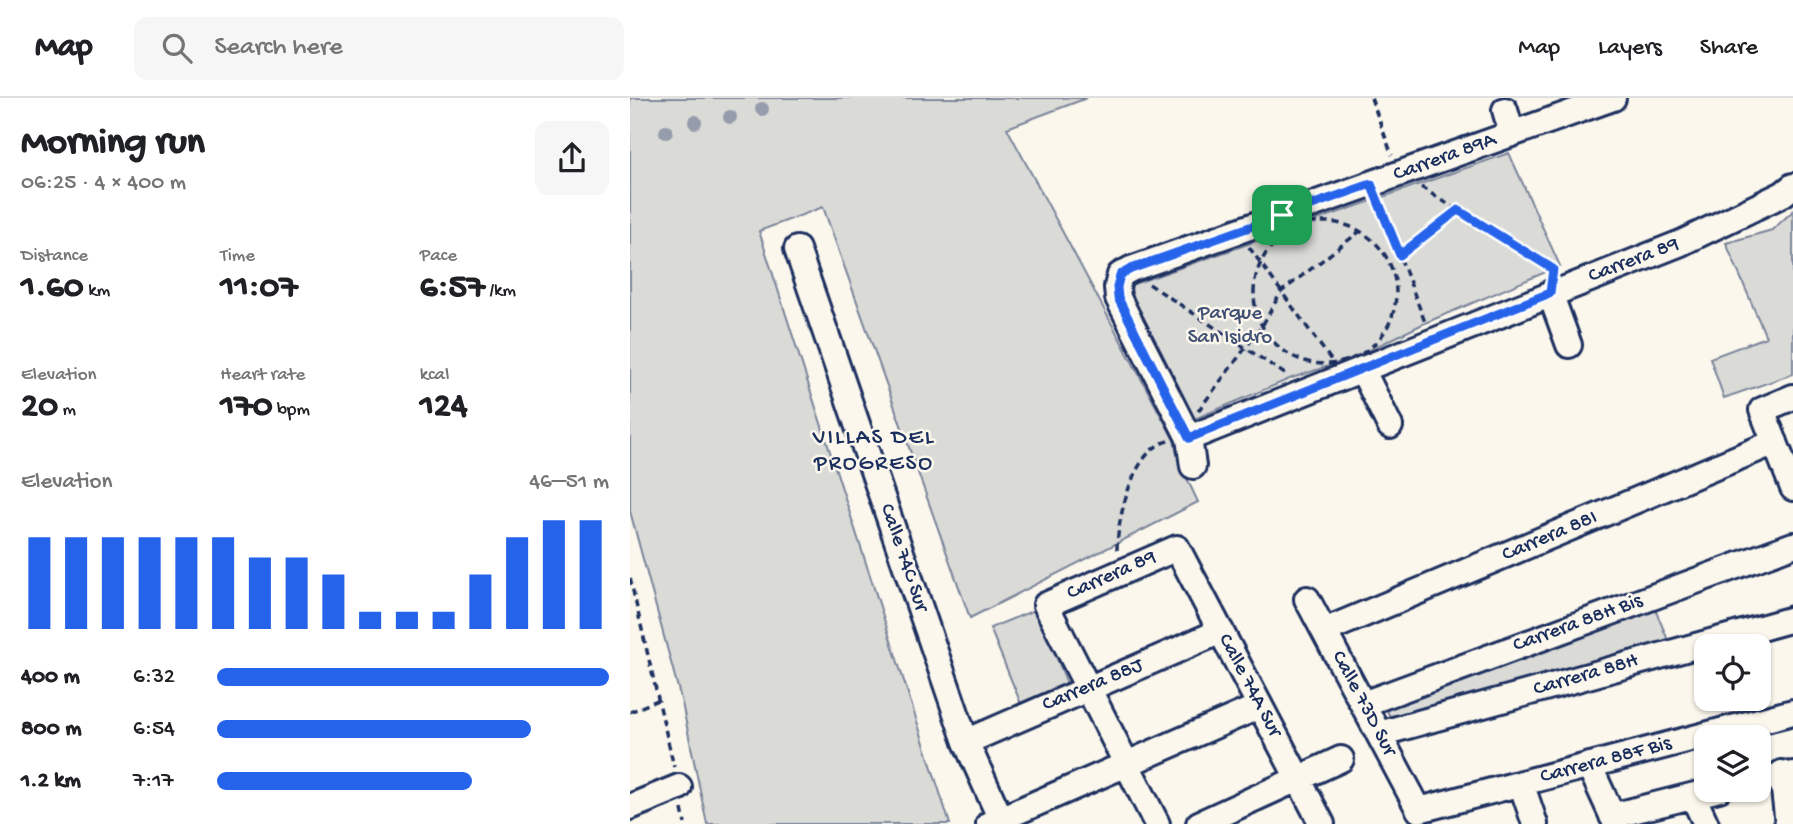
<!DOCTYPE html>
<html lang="en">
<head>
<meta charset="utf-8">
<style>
	body { margin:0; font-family:"Gochi Hand",sans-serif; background:#f6f6f6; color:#202124; height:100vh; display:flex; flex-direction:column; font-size:26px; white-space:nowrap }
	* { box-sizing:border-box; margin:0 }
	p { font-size:23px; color:#757577 }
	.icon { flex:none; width:38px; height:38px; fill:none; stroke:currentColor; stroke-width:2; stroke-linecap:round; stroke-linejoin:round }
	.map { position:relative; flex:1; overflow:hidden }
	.panel { display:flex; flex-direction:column; background:#fff; width:630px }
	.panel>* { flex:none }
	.tools { position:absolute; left:1064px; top:536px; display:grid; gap:14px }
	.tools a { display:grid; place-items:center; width:77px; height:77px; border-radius:14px; background:#fff; box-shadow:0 2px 5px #0004; font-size:35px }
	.pin { position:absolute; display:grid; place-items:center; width:60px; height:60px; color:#fff; margin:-30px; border-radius:14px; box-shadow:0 4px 10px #0006 }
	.round { display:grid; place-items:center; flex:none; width:74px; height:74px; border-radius:14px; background:#f6f6f6 }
	.head { display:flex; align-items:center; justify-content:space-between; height:119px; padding:0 21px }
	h1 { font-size:38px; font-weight:800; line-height:52px }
	.figures { display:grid; grid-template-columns:repeat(3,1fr); gap:10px; height:119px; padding:7px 21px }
	.figures div { display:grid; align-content:center }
	.figures b { font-size:35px; font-weight:800 }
	.figures small { font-size:19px; font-weight:400 }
	.figures p { font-size:19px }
	.chart { height:196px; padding:14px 21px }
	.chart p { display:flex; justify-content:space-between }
	.chart svg { width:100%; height:126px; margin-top:7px; stroke:#2563eb; stroke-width:6 }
	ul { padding:0 21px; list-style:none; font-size:23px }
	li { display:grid; grid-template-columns:112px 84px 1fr; align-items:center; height:52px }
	li i { height:18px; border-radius:9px; background:#2563eb }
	header { display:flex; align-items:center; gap:42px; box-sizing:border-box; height:98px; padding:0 35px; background:#fff; border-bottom:2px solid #e0e0e0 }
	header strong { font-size:33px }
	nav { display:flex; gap:38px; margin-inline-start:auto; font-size:24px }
	.search { width:490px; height:63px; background:#f6f6f6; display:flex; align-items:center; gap:18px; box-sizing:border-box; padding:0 24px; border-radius:14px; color:#757577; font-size:26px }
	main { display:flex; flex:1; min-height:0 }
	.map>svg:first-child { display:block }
	.green { fill:#dadad7; stroke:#7a849a; stroke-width:2 }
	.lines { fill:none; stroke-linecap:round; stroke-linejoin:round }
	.minor-casing { stroke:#1b2f5e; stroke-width:30 }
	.path { stroke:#1b2f5e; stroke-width:3.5; stroke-dasharray:7 5; stroke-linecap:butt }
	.minor { stroke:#fbf7ec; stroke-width:24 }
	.tree { fill:#959cab }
	.route-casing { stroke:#fff; stroke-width:14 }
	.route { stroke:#2563eb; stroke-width:9 }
	.labels { text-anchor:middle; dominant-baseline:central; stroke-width:5; stroke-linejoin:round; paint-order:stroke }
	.street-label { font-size:21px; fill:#1b2f5e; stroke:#fbf7ec }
	.park-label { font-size:21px; fill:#415176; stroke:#fbf7ec }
	.neighbourhood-label { font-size:23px; letter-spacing:2px; fill:#1b2f5e; stroke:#fbf7ec }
</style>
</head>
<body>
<header>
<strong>Map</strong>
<div class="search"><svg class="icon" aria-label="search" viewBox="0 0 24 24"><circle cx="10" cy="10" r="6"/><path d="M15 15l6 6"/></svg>Search here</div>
<nav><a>Map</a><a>Layers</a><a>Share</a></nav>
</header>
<main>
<section class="panel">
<div class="head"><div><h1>Morning run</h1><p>06:25 · 4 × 400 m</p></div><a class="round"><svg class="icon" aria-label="share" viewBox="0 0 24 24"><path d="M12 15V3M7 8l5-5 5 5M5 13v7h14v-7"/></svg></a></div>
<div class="figures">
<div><p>Distance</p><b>1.60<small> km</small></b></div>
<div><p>Time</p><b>11:07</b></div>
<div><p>Pace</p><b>6:57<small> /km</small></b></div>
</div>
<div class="figures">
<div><p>Elevation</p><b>20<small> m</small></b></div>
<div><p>Heart rate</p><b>170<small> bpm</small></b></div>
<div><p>kcal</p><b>124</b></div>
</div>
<div class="chart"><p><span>Elevation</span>46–51 m</p>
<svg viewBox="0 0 160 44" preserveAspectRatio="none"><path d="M5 44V12M15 44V12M25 44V12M35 44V12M45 44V12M55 44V12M65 44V19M75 44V19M85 44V25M95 44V38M105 44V38M115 44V38M125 44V25M135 44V12M145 44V6M155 44V6"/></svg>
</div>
<ul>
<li><b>400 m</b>6:32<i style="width:100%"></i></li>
<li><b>800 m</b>6:54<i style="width:80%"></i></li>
<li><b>1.2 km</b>7:17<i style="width:65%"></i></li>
</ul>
</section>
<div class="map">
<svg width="1163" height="726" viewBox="0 0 1163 726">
	<rect width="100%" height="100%" fill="#fbf7ec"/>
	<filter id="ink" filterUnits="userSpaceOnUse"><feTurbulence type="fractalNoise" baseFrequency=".0143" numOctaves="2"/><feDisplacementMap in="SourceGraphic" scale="14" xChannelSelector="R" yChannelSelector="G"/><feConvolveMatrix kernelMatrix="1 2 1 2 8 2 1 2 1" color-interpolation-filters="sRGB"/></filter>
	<g filter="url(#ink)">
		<!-- green -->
		<path class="green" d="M0 0H457L377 30 544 342 547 356 563 368 553 372 568 404 340 520 193 109 129 133 320 726H77L52 605 0 413Z
			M879 55 930 168 795 225 723 260 662 280 562 322 498 188Z
			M1163 113V276L1094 300 1080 260 1136 239 1096 145 1142 132Z
			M1023 506 1038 542 760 619 753 604Z
			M407 511 438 588 391 606 360 530Z"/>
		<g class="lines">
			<!-- minor casing -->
			<g class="minor-casing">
				<path id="minor" d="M983 0 501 171 490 177 487 189 488 200 559 340 1051 145 1153 96 1163 88
					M875 12 882 36
					M167 151 336 644 373 726
					M920 195 939 247
					M732 271 760 328
					M1163 299 1132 312 1163 390
					M559 340 563 368
					M677 501 789 712 1163 614
					M694 533 1145 344
					M733 606 1163 447
					M749 636 1163 521
					M336 644 591 533
					M959 667 986 726
					M1152 675 1158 726
					M1129 681 1163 676
					M891 685 905 726
					M1063 698 1076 726
					M0 709 49 689
					M982 718 1089 691
					M359 726 630 608
					M527 726 416 507 547 450 692 726
					M569 726 711 661"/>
			</g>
			<!-- path -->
			<path class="path" d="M741 0 762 57
				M791 89 923 173
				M749 104 795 224
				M624 195a71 71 0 1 1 142 0a71 71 0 1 1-142 0Z
				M619 149 701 262
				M770 157 828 112
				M519 186 658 278
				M568 313 632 228 651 194 729 134
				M487 452C487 422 503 349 539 343
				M0 480 44 669
				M0 614 30 601
				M52 711 55 726"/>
			<!-- minor -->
			<use href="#minor" class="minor"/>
		</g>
		<!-- trees -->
		<g class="tree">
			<circle cx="132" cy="11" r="7"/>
			<circle cx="100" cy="19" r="7"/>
			<circle cx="65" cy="24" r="7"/>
			<circle cx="36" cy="34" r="7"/>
		</g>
	</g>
	<g class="lines" filter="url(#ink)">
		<!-- route casing -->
		<g class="route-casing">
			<path id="route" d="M741 86 770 157 828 112 923 171 920 195 559 340 488 200 487 189 490 177 501 171Z"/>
		</g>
		<!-- route -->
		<use href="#route" class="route"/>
	</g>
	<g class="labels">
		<!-- street labels -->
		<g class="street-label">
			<text transform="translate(815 60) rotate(-20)">Carrera 89A</text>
			<text transform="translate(1004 163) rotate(-21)">Carrera 89</text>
			<text transform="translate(920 439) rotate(-23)">Carrera 88I</text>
			<text transform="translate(273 460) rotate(71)">Calle 74C Sur</text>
			<text transform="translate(482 478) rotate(-24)">Carrera 89</text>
			<text transform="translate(948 526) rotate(-20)">Carrera 88H Bis</text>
			<text transform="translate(956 578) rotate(-16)">Carrera 88H</text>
			<text transform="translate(463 588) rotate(-23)">Carrera 88J</text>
			<text transform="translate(619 588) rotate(62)">Calle 74A Sur</text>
			<text transform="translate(733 606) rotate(62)">Calle 73D Sur</text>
			<text transform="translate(976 663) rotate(-15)">Carrera 88F Bis</text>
		</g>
		<!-- park labels -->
		<g class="park-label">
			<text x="600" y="216">Parque<tspan x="600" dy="24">San Isidro</tspan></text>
		</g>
		<!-- neighbourhood labels -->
		<g class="neighbourhood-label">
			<text x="244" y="340">VILLAS DEL<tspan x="244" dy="26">PROGRESO</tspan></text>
		</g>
	</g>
</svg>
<div class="tools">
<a><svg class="icon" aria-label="locate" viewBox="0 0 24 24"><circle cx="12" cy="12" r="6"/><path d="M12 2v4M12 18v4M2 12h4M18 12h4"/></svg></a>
<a><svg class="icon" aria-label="layers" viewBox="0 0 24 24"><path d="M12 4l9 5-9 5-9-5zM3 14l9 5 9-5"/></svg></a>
</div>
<div class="pin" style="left:652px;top:117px;background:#1e9e55"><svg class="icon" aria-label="arrive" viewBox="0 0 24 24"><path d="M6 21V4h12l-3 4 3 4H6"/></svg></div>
</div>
</main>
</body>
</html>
